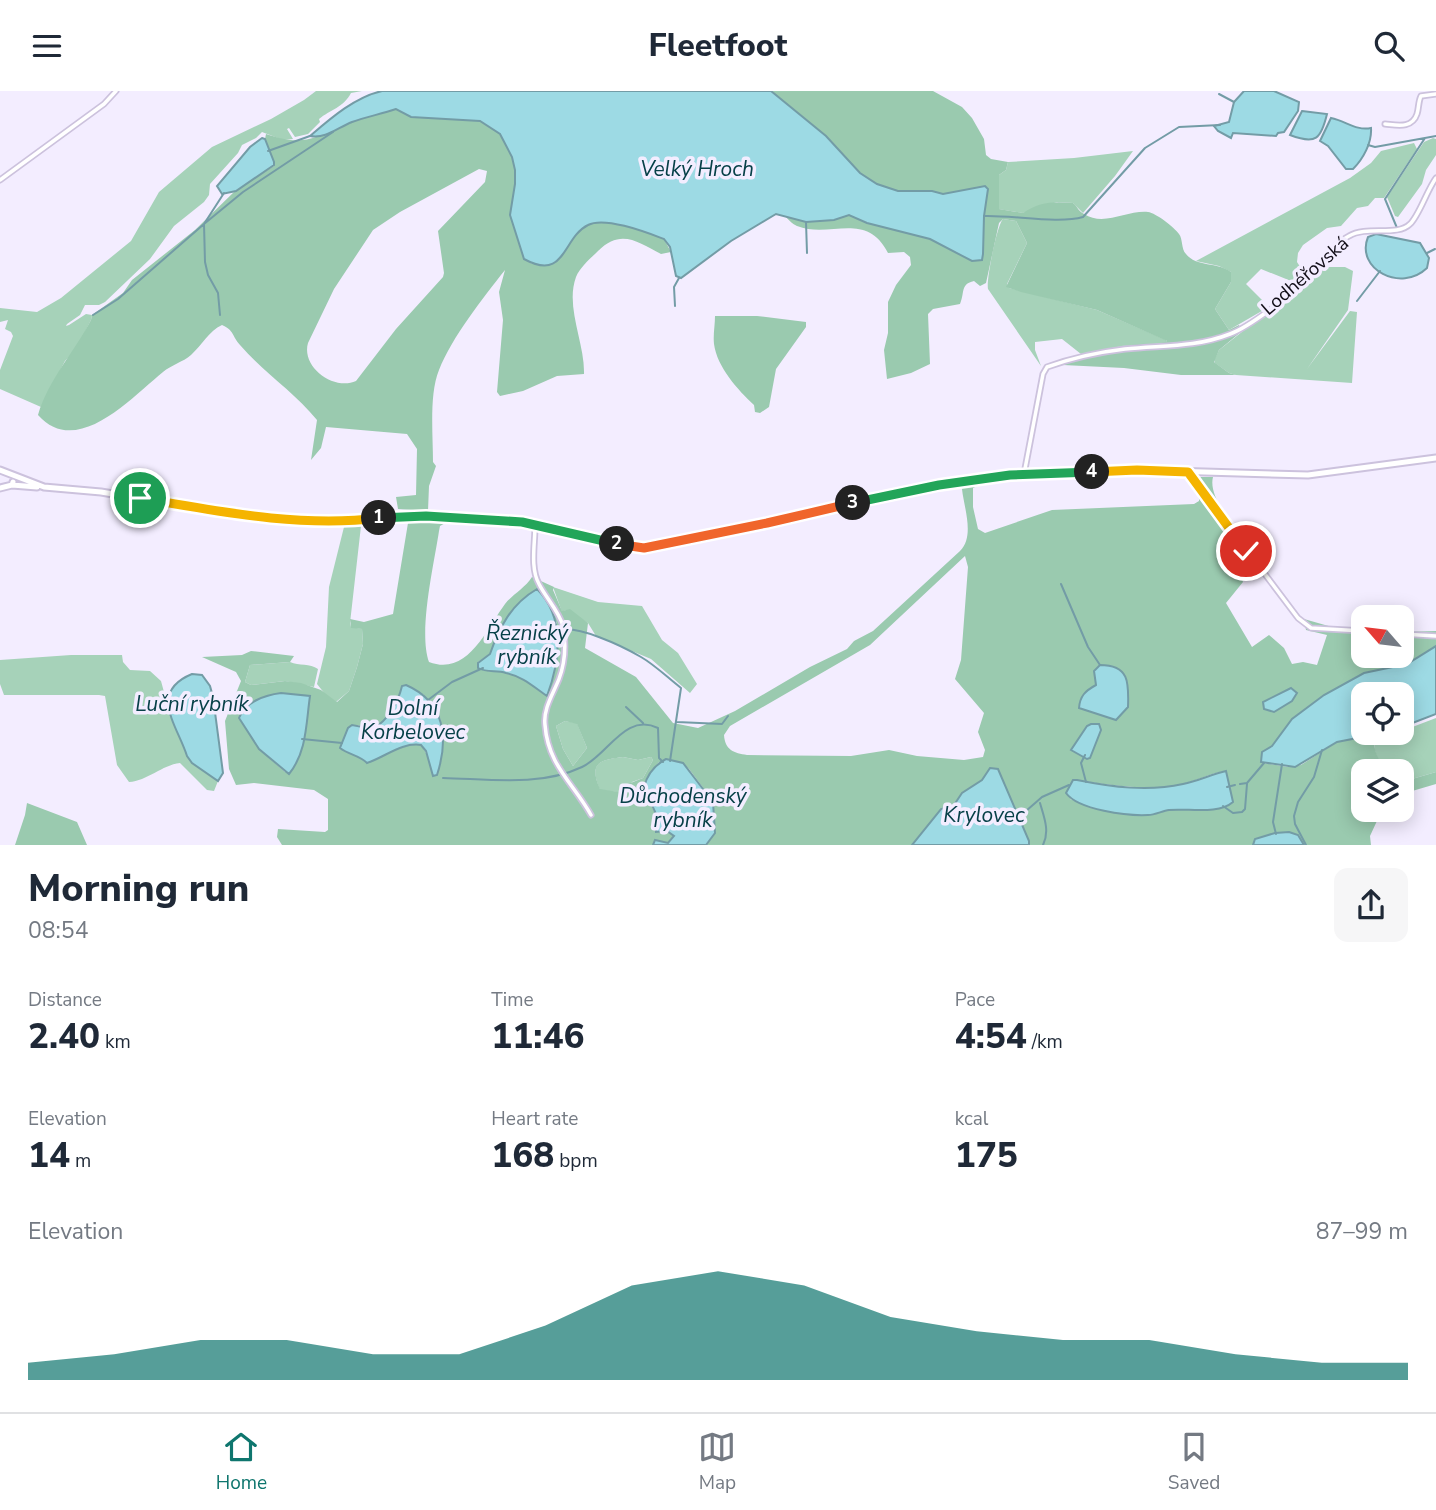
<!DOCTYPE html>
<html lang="en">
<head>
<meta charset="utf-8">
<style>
	body { margin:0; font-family:"Nunito Sans",sans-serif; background:#f6f6f7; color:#1f2937; height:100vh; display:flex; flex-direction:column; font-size:26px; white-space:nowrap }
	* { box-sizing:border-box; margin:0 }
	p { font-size:23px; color:#747a83 }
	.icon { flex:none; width:38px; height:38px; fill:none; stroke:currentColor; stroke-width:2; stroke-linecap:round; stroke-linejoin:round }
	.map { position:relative; height:754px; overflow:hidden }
	.side { display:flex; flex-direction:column; background:#fff; flex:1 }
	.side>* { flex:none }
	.needle { width:46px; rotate:298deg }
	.fabs { position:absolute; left:1351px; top:514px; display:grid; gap:14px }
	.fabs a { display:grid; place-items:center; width:63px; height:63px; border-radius:14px; background:#fff; box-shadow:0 4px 18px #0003; font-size:35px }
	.pin { position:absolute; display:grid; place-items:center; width:60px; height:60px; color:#fff; margin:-30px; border:4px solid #fff; border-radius:50%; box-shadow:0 2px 7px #0007 }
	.km { position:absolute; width:35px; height:35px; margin:-18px; border-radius:50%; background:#222; color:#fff; font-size:19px; line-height:35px; text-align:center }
	.round { display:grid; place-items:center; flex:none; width:74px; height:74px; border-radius:14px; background:#f6f6f7 }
	.head { display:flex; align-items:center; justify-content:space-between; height:119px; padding:0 28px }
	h1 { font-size:38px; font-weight:800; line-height:52px }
	.metrics { display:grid; grid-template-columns:repeat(3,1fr); gap:10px; height:119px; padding:7px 28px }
	.metrics div { display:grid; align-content:center }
	.metrics b { font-size:35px; font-weight:800 }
	.metrics small { font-size:19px; font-weight:400 }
	.metrics p { font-size:19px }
	.chart { height:196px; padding:14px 28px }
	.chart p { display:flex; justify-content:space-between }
	.chart svg { width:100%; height:126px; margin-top:7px; fill:#0f766e; opacity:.7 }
	header { display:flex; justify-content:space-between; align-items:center; height:91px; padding:0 28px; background:#fff; font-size:32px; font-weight:800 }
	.dock { display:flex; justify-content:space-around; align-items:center; height:98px; border-top:2px solid #e0e1e3; background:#fff; font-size:19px; color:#747a83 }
	.dock a { display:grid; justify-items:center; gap:4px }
	.dock .on { color:#0f766e }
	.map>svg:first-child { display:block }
	.green { fill:#a6d2b9 }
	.forest { fill:#9acaaf; fill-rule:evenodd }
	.water { fill:#9ddae4; stroke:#739ca6; stroke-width:2 }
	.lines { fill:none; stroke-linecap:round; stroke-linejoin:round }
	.stream { stroke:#739ca6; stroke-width:2 }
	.street-casing { stroke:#ccc2dd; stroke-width:7 }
	.secondary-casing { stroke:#ccc2dd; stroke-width:9 }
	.street { stroke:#fff; stroke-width:3.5 }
	.secondary { stroke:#fff; stroke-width:5 }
	.split-1-casing { stroke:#fff; stroke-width:14 }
	.split-2-casing { stroke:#fff; stroke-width:14 }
	.split-3-casing { stroke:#fff; stroke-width:14 }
	.split-4-casing { stroke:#fff; stroke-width:14 }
	.split-5-casing { stroke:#fff; stroke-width:14 }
	.split-1 { stroke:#f5b400; stroke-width:9 }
	.split-2 { stroke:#22a559; stroke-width:9 }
	.split-3 { stroke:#f0652b; stroke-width:9 }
	.split-4 { stroke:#22a559; stroke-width:9 }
	.split-5 { stroke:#f5b400; stroke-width:9 }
	.labels { text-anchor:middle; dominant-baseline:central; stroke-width:7; stroke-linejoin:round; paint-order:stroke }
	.street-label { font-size:19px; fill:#100c16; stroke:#f3edff }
	.water-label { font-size:21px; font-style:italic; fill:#074048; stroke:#f3edff }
</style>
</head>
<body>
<header><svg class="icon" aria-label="menu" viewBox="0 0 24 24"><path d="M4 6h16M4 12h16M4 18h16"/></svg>Fleetfoot<svg class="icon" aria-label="search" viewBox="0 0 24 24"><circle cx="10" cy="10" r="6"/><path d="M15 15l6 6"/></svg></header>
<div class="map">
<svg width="1436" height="754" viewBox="0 0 1436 754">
	<rect width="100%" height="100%" fill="#f3edff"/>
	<!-- green -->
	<path class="green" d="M316 0H362L351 2C344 16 330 19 319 28L320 31 308 43 295 46 289 37 287 38 293 48 283 49 262 41 256 47 242 54 238 62 210 93 209 104 204 111 174 135 150 168 105 211 99 214H85L80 224 67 233 66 235 69 234 86 223 92 224 91 229 77 257 65 270 41 316 0 298V279L13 245 11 241 5 238 8 229 0 231V217L37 221 61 207 131 150 159 101 212 56 271 28 304 9Z
		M1433 47 1436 48V64L1426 79 1422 93 1398 126 1395 125 1387 106 1424 51Z
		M1414 52 1417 58 1384 107H1375L1368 115 1357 117 1341 135 1327 137 1303 154 1298 162 1297 171 1304 182 1296 192 1261 178 1246 193 1267 214V217L1229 239 1215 218 1231 191V181L1219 175 1196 170 1350 87 1371 72 1381 60Z
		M1133 60 1115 85 1083 122 1073 112 1057 111 1023 122 998 118 997 116 999 84 1006 79 1008 71 1074 67Z
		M1003 128 1016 130 1027 152 1007 193 1009 197 1097 219 1166 249 1167 252 1122 255 1081 263 1062 248 1035 251V259L1041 275 988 198C986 189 997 134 1003 128Z
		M1322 176H1345L1353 180 1348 219 1307 278 1350 220 1357 221 1352 292 1236 284 1229 282 1215 272 1214 269 1219 259 1257 229 1277 218 1311 190Z
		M361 435 350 532 351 536 362 538 363 553 357 576 349 600 336 611 325 603 317 593 326 556 329 496 344 436Z
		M553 496 598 511 642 515 662 549 678 562 697 593 690 602 651 568 596 545 588 532 566 519 562 521Z
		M71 564H122L123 571 130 579 150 580 161 590 164 601 168 604 167 616 187 665 218 690 214 700 207 699 180 672C162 674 147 690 129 691L117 674 105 605 99 604H4L0 593V569Z
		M290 571C299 575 310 572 318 578L314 596 285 590 251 594 245 591 250 574Z
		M1436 627V681L1412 688H1402V681H1389C1379 671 1371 660 1376 646L1402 642V640Z
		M565 630 577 632 587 657 573 675 563 658 556 635Z
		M623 666 638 669 651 666 653 669 643 687 632 691 625 702 600 699C588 671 600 669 623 666Z"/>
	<!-- forest -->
	<path class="forest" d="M771 0H933L962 16 972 27 984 48 986 64 991 68 1008 71 1006 79 999 84V118L1023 122C1039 111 1053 110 1073 112 1078 116 1078 120 1084 123 1104 136 1127 119 1148 121 1156 122 1174 136 1179 143 1183 148 1181 158 1186 163 1196 176 1218 171 1231 181V191L1215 218 1229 239 1239 234 1242 240 1219 259 1214 271 1229 282 1236 284H1181L1124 277 1063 274C1087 260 1112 256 1140 253 1149 252 1160 254 1167 250L1097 219 1021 201 1006 196 1027 152 1016 130 1003 128 999 132 986 192 980 195 974 190C960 193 965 202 960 213L933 218 928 223 930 273 911 282 887 288 884 259 888 242V211L896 194 911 174 910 166 904 161 888 162C866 119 830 148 797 135 792 133 788 128 784 124 802 133 830 130 849 124L867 132 930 148 972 170 984 125 988 98 985 95 943 103 932 100H898L877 93 860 82 826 45Z
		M396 18 411 26 480 30 500 43 512 66 515 79V93L510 124 518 148 530 172C571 181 562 146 589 133 606 126 647 141 664 148L671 161 661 163C638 151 621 137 598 160 591 167 580 176 576 186 565 216 585 252 584 283L557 285 523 300 500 305 497 301 503 229 499 201 505 179C483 207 452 246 439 279 429 303 433 344 433 371L436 375 429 395 428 420 398 418 396 406 416 404 417 358 407 343 326 336 321 357 311 369 317 329C294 301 263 281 240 254 232 245 234 239 222 234 209 240 202 254 191 264 183 271 171 274 163 281 132 306 77 368 38 324 48 289 75 260 91 229L92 224 123 202 132 189 195 139 235 100 274 75V71L265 48 266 43C307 57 316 45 352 31 366 26 382 23 396 18ZM479 78 487 80 485 91 438 140 444 182 443 186 396 238 356 290C334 300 301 276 308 252L334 198 373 139 400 121Z
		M715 225H757L806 231V236L776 278 769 316 760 322 755 321 754 314C738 299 717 276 714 253 713 244 715 234 715 225Z
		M1182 386H1213C1207 409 1242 445 1256 463L1250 473 1239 481 1243 491 1226 512 1252 556 1269 544 1284 557 1292 573 1303 571 1317 574 1327 544 1306 539 1304 528 1332 536 1363 538V565H1402V541L1436 540V555L1407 573 1364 582 1324 604 1292 628 1272 655 1262 661 1263 672 1288 676 1301 674 1337 651 1378 644 1374 649C1374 663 1380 671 1389 681H1363V719H1382L1370 745 1371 754H1304L1298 744 1255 748 1253 754H1029V750L998 678 991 677 982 689 962 702 954 714 912 754H706L715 741 713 710 689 678 682 672 666 668 658 672 649 710 656 724 655 735 660 741 667 740 674 745 668 752 656 749 653 754H282L277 746 278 738 325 741 328 739V708L314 699 254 692 236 694 229 678 225 630 241 590 236 581 202 566 242 564 251 560 294 565 290 571 250 574 245 591 251 594 285 590 301 592 321 599 337 611 349 600 357 576 363 553 362 538 351 537 350 528 364 531 393 523 408 432 402 428H440L447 431 440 435 439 440C434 473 418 541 429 571 468 586 487 537 505 513 513 503 525 497 532 486L554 496 553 499 562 520 570 518 588 532 585 557 636 586 673 632 698 637 735 620 810 576 847 558 854 550 873 540 960 460C975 445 964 417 962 398L953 397 977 395 973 397V416L978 438 985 442 1052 419 1194 413 1199 410C1200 401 1191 388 1182 386ZM965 465 968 476 961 569 955 588 984 622 978 641 985 659 983 666 964 669 917 665 889 659 851 665 747 664C734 662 725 659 724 644L730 635 870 554ZM540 501 557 532V568L539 600C528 591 516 582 501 581 492 580 486 581 478 577V571L490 563C503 527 507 522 540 501ZM1096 594 1116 629 1079 617C1080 605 1086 600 1096 594ZM276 602 310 606C306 632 308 662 285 681L259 658ZM423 603 440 627 443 645 437 684C429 675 429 664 421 654 402 652 385 666 367 672L361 666 340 657 357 634 373 638 384 632 399 607ZM565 630 577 633 587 657 573 675 563 658 556 635ZM1101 639 1092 662 1085 666 1071 659 1081 644ZM623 666 638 669 651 666 653 669 643 687 628 693 625 702 600 698C588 671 601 669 623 666ZM1226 680 1229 696 1223 717 1169 719 1152 724 1126 723 1100 719 1070 708 1077 689C1111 694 1144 700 1178 694 1194 691 1210 682 1226 680Z
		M1436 681V693L1402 703V688H1412Z
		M27 712 77 731 87 754H15L25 724Z"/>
	<!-- water -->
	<path class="water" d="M382 0H771L826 45 860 82 877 93 898 100H932L943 103 985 95 988 98 984 125 983 163 982 169 972 170 930 148 867 132 849 124 834 129 806 131 776 123 731 150 681 187 676 185 670 156 664 148C648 142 605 125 588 134 562 147 566 191 524 168L510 124 515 93V79L512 66 500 43 480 30 411 26 396 18C381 23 366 26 352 31 337 37 326 48 310 45 331 27 355 6 382 0Z
		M1244 0H1274L1299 11 1298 20 1284 41 1278 42 1276 45 1233 42 1231 47 1218 40 1214 35 1229 31 1234 11Z
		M1302 20 1327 23C1321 48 1316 54 1290 44Z
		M1331 27C1346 30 1356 40 1371 37 1372 52 1363 68 1353 78H1346L1328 55 1320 50Z
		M262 47 265 48 274 71V74L236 100 222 103 217 95 250 56Z
		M1376 143 1420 152 1429 167 1427 177C1401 202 1355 178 1368 146Z
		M537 498C566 527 560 570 547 605 534 596 522 585 506 582 496 579 487 582 478 577V572L490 563C499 537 511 513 537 498Z
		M1436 555V623L1402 636V604H1363V642H1383L1337 651 1295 676 1261 671 1262 661 1272 655 1292 628 1324 604 1364 582 1407 573Z
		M1100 574C1129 574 1129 591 1128 616L1116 629 1079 617C1080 605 1085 600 1096 594L1094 580Z
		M192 583 202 584 210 595 213 606 223 682 218 690 192 672 187 665C177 634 148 601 192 583Z
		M406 594C445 611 449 647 437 684L433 685 426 660 421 654C402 651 385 666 367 672 359 664 349 664 340 657L348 637 352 634 373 638C388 629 398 612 402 595Z
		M1291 597 1297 602 1292 610 1274 621 1264 618 1263 611Z
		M281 602 310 605C306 632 307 661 289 683L259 658 239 627C245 611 265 604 281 602Z
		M1091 633H1099L1101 639 1090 667 1087 668 1071 659 1087 635Z
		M666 668 683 672 713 711 715 742 706 754H653L655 749 668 752 674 745 667 740 656 741V723L644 696C647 684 655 674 666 668Z
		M990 677 998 678 1029 750V754H912L941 718 954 714 962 702 982 689Z
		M1226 680 1233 711C1218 724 1188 717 1169 719 1162 720 1155 724 1148 724 1128 725 1078 719 1066 702L1073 689H1077C1112 696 1148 701 1183 693 1198 690 1212 683 1226 680Z
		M1289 741 1298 744 1304 754H1253L1255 748 1275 742Z"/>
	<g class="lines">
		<!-- stream -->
		<path class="stream" d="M1219 3 1234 11
			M1368 54 1375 56 1436 45
			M268 60 310 45
			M984 125C1013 124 1058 133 1083 126L1145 57 1179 36 1220 34
			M806 131 807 162
			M1397 137 1385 108 1425 47
			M1427 162 1435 158
			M1357 210 1380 180
			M675 215 674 196 679 187
			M93 224 118 208 204 133 224 102
			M220 224 218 202 208 184 205 171 204 133 243 101 333 41
			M1061 493 1088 556 1100 574
			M557 540C575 532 624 556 641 566 655 574 668 587 681 597L670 670
			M428 609 452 591 483 577
			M626 616 643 632
			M216 618 242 620
			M677 631 722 633 728 625
			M302 648 342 652
			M1085 664 1081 672 1086 691
			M443 687C488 688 540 696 582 676 608 664 625 621 658 637L659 667 663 671
			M1240 693 1247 692 1264 672
			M1227 696 1235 694
			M1040 712C1044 726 1050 740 1043 754
			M1223 715 1233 722 1242 721 1245 718 1247 693
			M1017 724 1026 720 1042 706 1069 694
			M1276 743 1273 731 1282 673
			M1306 754 1295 733 1294 725 1298 711 1314 686 1322 659"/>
		<!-- street casing -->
		<g class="street-casing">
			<path id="street" d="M1385 33C1397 34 1412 38 1417 23 1419 17 1418 11 1421 5L1436 3
				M0 89 104 13 116 0
				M1188 381 1298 527 1311 537 1363 540
				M1024 383 1043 283 1047 276C1072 267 1099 261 1125 258 1162 254 1194 257 1230 243 1249 236 1290 205 1304 190 1318 174 1330 155 1349 145 1367 134 1397 146 1410 133 1419 125 1427 99 1436 87
				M535 435C535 453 530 477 539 493 546 507 559 520 563 535 566 552 565 572 559 588 553 603 543 618 545 634 548 674 573 692 591 724
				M1402 543 1436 545"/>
		</g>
		<!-- secondary casing -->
		<g class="secondary-casing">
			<path id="secondary" d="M0 379 44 396 101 401 190 416 278 427 343 431 392 425 426 424 522 431 626 456 644 457 939 394 1010 384 1137 379 1308 384 1436 367
				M12 394 37 396
				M0 397 12 394 13 391"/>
		</g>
		<!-- street -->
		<use href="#street" class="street"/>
		<!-- secondary -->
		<use href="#secondary" class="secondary"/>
	</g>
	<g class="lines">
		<!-- split-1 casing -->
		<g class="split-1-casing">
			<path id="split-1" d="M140 407C217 420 300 437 379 427"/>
		</g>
		<!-- split-2 casing -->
		<g class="split-2-casing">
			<path id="split-2" d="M379 427 426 425 522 431 617 453"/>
		</g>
		<!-- split-3 casing -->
		<g class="split-3-casing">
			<path id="split-3" d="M617 453 644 457 767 432 853 412"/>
		</g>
		<!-- split-4 casing -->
		<g class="split-4-casing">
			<path id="split-4" d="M853 412 939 394 1010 384 1092 381"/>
		</g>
		<!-- split-5 casing -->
		<g class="split-5-casing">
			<path id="split-5" d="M1092 381 1137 379 1188 381 1246 460"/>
		</g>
		<!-- split-1 -->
		<use href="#split-1" class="split-1"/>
		<!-- split-2 -->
		<use href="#split-2" class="split-2"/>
		<!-- split-3 -->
		<use href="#split-3" class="split-3"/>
		<!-- split-4 -->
		<use href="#split-4" class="split-4"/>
		<!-- split-5 -->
		<use href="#split-5" class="split-5"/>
	</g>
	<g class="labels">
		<!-- street labels -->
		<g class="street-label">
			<text transform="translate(1305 185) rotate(-41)">Lodhéřovská</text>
		</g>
		<!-- water labels -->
		<g class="water-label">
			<text x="697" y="78">Velký Hroch</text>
			<text x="527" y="542">Řeznický<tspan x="527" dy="24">rybník</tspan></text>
			<text x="192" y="613">Luční rybník</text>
			<text x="413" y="617">Dolní<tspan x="413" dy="24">Korbelovec</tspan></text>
			<text x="683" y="705">Důchodenský<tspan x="683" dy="24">rybník</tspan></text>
			<text x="984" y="724">Krylovec</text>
		</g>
	</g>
</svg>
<div class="fabs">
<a><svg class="needle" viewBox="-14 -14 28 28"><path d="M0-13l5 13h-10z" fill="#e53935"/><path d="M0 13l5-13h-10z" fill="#747a83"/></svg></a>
<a><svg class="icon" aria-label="locate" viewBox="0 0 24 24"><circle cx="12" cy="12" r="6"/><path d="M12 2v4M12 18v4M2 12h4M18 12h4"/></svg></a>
<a><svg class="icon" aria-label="layers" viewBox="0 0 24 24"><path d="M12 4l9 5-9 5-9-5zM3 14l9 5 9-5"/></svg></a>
</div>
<div class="pin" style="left:140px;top:407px;background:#1e9e55"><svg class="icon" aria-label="arrive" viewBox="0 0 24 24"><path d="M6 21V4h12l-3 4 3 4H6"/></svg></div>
<div class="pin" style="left:1246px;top:460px;background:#d93025"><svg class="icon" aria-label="check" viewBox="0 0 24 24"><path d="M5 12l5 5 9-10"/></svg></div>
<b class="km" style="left:379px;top:427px">1</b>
<b class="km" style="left:617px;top:453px">2</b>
<b class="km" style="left:853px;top:412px">3</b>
<b class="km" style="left:1092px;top:381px">4</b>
</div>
<section class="side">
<div class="head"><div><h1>Morning run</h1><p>08:54</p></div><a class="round"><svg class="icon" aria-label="share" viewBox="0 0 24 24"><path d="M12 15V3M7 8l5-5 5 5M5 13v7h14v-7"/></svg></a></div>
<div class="metrics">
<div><p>Distance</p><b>2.40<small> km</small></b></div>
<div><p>Time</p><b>11:46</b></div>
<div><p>Pace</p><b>4:54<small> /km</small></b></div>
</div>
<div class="metrics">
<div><p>Elevation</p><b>14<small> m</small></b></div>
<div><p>Heart rate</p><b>168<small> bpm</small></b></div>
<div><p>kcal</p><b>175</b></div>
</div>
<div class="chart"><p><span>Elevation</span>87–99 m</p>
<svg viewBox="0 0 160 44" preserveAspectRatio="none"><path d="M0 44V38L10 35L20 30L30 30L40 35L50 35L60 25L70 11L80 6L90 11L100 22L110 27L120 30L130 30L140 35L150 38L160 38V44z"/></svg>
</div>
</section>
<nav class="dock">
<a class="on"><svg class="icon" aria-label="home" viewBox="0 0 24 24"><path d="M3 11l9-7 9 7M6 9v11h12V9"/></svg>Home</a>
<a><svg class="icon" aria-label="map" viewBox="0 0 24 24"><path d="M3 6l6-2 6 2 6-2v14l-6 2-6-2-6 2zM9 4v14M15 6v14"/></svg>Map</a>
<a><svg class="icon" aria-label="saved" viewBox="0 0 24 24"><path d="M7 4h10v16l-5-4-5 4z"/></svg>Saved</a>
</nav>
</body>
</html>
